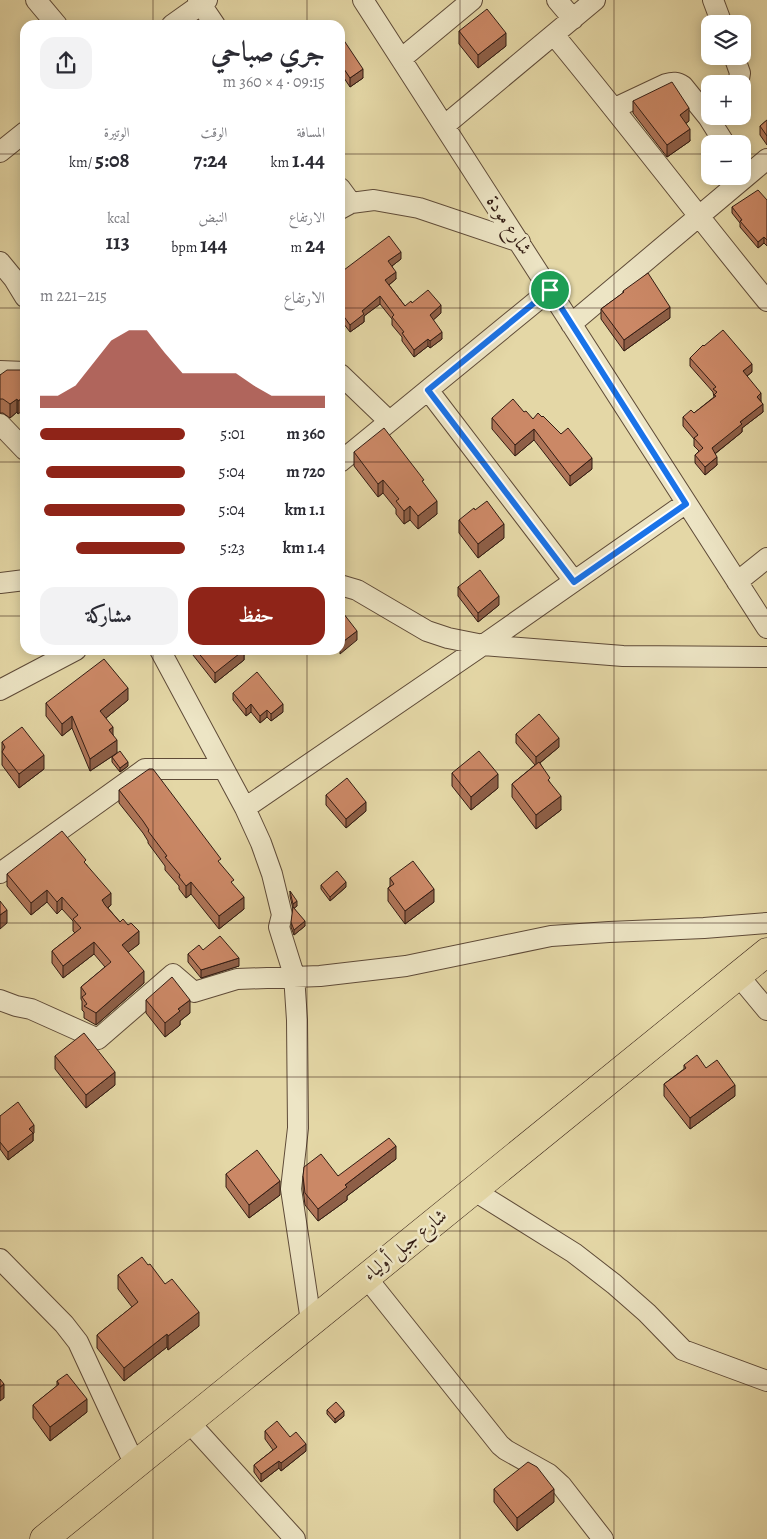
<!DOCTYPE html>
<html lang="ar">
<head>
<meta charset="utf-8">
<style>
	body { margin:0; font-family:Alegreya,Amiri,serif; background:#f2f2f3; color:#2b2b33; direction:rtl; height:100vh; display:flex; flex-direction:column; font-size:19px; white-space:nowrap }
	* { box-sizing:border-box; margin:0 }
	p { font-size:16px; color:#7c7c81 }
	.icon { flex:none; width:28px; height:28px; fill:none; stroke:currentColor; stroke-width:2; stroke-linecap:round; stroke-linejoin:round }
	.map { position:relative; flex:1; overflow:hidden; direction:ltr }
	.drawer { position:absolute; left:20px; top:20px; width:325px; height:635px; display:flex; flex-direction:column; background:#fff; border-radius:15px; box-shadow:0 2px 12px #0003; direction:rtl }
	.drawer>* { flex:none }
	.controls { position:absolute; left:701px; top:15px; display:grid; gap:10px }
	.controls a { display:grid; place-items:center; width:50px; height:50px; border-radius:10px; background:#fff; box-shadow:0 2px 12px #0003; font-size:25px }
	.pin { position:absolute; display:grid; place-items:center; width:42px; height:42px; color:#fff; margin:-21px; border:2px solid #fff; border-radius:50%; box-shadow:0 1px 5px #0007 }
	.round { display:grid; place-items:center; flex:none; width:52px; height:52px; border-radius:15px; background:#f2f2f3 }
	.headline { display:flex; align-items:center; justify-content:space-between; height:85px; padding:0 20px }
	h1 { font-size:28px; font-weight:600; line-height:38px }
	.figures { display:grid; grid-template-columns:repeat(3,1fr); gap:8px; height:85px; padding:5px 20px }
	.figures div { display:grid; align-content:center }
	.figures b { font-size:21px; font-weight:600 }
	.figures small { font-size:14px; font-weight:400 }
	.figures p { font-size:14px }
	.chart { height:140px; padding:10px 20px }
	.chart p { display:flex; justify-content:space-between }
	.chart svg { width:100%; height:90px; margin-top:5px; fill:#8f2418; opacity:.7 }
	.button { display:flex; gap:10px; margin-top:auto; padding:10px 20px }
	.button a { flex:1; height:58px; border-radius:15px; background:#8f2418; color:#fff; font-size:20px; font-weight:600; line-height:58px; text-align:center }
	.button a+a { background:#f2f2f3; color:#2b2b33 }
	ul { padding:0 20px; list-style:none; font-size:16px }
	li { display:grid; grid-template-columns:80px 60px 1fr; align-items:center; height:38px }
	li i { height:12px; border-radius:6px; background:#8f2418 }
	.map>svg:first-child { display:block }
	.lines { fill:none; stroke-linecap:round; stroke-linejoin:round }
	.minor-casing { stroke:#5f4b38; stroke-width:22 }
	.highway-casing { stroke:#331c13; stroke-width:29 }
	.minor { stroke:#ede5c5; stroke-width:20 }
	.highway { stroke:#e4d7a6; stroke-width:28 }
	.wall { fill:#af7558; stroke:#331c13 }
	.shaded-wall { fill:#8e5f47; stroke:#331c13 }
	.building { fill:#cb8866; stroke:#331c13 }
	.route-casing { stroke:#fff; stroke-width:10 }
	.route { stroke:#1a73e8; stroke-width:6 }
	.grid { fill:none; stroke:#331c13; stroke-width:1; stroke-opacity:0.55 }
	.labels { text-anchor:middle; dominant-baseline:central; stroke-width:5; stroke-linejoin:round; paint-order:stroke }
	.street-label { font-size:19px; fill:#331c13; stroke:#ede5c5 }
</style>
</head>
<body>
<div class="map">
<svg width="767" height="1539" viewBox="0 0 767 1539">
	<rect width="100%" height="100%" fill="#e4d7a6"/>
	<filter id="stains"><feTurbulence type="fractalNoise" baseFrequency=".004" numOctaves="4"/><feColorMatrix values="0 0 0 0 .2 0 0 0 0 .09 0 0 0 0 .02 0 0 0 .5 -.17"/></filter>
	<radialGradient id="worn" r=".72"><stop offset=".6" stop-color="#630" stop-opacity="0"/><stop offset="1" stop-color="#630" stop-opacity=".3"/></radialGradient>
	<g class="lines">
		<!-- minor casing -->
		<g class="minor-casing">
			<path id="minor" d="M36 0 57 25
				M198 0 215 25
				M363 0 767 628
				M557 0 573 19
				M713 0 722 24
				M172 25 207 0
				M554 35C626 122 695 213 767 301
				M734 56 740 73 738 84
				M401 59 472 0
				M615 108 666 84C673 82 677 82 683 86L708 117 725 144
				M444 126 595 0
				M0 152 25 132
				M340 188 351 203
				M340 209 351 203 374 200 419 208 520 242
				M0 262 14 279 25 297
				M571 324 767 159
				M0 371 25 372
				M340 374 389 421
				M428 390 574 581
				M0 424 25 450
				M340 462 550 290
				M737 582 767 558
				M0 583 25 580
				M340 585 357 590 427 631 448 638 483 645 623 656 767 657
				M160 650 245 808 261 843 272 874 282 915 279 927 294 975 297 1020 298 1128 291 1189 311 1321
				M0 690 76 650
				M245 808 483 645 686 503
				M0 873 145 769H223
				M738 975 767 1010
				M0 1000 16 1006 31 1009 98 1039 173 974 194 992 237 979 320 976 406 966 551 936 609 932 704 928 767 923
				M473 1190 574 1253 614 1284 647 1313 683 1350 767 1381
				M0 1259 64 1324 78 1342 135 1465
				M366 1277 500 1445 506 1450 549 1474 561 1485 603 1539
				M188 1421 295 1539"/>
		</g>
		<!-- highway casing -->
		<g class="highway-casing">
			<path id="highway" d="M44 1539 767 952"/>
		</g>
		<!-- minor -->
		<use href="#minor" class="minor"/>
		<!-- highway -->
		<use href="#highway" class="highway"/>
	</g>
	<!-- wall -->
	<path class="wall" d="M459 31 506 46 478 68 459 44Z
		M340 37 363 78 350 87 340 72Z
		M633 101 689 121 686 123 690 141 667 157 633 113Z
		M767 120V145L760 135V126Z
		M767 200V246L764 243 758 248 740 227V223L732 213V207Z
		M401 259 392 266 396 279 389 285 405 306 412 303 441 313 433 320 442 339 430 348 428 346 414 357 402 341V337L392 325V319L380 304 364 316V322L350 332 340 319V273Z
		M623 291 670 318 624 351 601 319V309L623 293Z
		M704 346 752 372 747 376 761 401 763 412 742 428V432L715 454 717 465 705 475 695 463V455L699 451 694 446V439L683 426V417L694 413 714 397 713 392 690 366V358Z
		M24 370 18 414 17 412 10 418 3 413H0V375Z
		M524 412 533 419 592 469 570 486 534 440 515 456 492 429V418Z
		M354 452 424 484 437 514 418 529 410 520 404 524 396 514V509L383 493 378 497 354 466Z
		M459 520 504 538 478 558 459 533Z
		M458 587 499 605 478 622 458 596Z
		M189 650H247L244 652V660L215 683Z
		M233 693 283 712 271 721 267 717 260 723 251 712 246 716 233 700Z
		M128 700 106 718 113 735 117 753 128 766 120 772 112 762V757L117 753 90 771 72 728 62 736 46 716V703Z
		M516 734 559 747 540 763 550 783 561 810 536 829 512 797V784L535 765 516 743Z
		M2 742 44 769 19 788 2 765Z
		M452 773 498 788 471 810 452 786Z
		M119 790 221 865 244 909 219 929 191 894 186 898 179 889V886L165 870V866L148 843V841L143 833 119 803Z
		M326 795 366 811 346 828 326 805Z
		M86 864 111 905 108 908 139 944 128 952 144 983 96 1025 84 1018V1012L82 1010V1001L81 999V987L105 967 94 954 63 978 52 963V951L75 933 73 931V921L62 909 57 914 47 902 31 915 7 886V874Z
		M390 878 434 902 405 924 388 901V888L390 886Z
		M321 885 346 887 330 901 321 889Z
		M290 891 297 906 294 908 305 926 294 935 291 927 293 909 290 896Z
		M203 950 239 966 201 978 188 962V954Z
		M146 1000 190 1013 180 1021V1025L165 1037 146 1013Z
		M55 1056 115 1085 86 1108 55 1069Z
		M684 1065 735 1096 690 1129 664 1096V1084L684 1069Z
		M0 1116 34 1133 33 1134V1141L8 1160 0 1149Z
		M396 1159 347 1196V1200L318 1221 305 1205 303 1189V1176H338Z
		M226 1174 280 1195 249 1218 226 1187Z
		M148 1265 199 1326 168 1350 167 1347 124 1381 97 1348V1335L132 1307 118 1289V1275Z
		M57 1381 87 1412 50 1441 33 1418V1405L57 1386Z
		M327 1410 344 1416 335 1423 327 1414Z
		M265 1431 290 1437 306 1451 281 1471 279 1468 261 1482 254 1472V1465L273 1450 265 1439Z
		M494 1489 554 1502 517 1531 494 1502Z"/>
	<!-- shaded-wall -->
	<path class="shaded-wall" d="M506 33V46L478 68V55Z
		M363 69V78L350 87V78Z
		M689 108V121L680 128V115Z
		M690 129V141L667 157V145Z
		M764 237V243L758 248V242Z
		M401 252V259L388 269V261Z
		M396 272V279L385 288V280Z
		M380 296V304L364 316V322L350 332V325L362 311Z
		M441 305V313L430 323V315Z
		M670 307V318L624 351V340Z
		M442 332V339L430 348V341Z
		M428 339V346L414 357V350Z
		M752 364V372L743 379V371Z
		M761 393V401L757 397Z
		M25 396V409L18 414V401Z
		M17 399V412L10 418V404Z
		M763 404V412L742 428V432L712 456V448L740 422Z
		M534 429V440L515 456V445Z
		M717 457V465L705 475V467Z
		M592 458V469L570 486V476Z
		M383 480V493L378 497V484Z
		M437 501V514L418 529V516Z
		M410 506V520L404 524V511Z
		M504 524V538L478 558V544Z
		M499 596V605L478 622V613Z
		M357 631V640L340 654V644Z
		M240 650H247L244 652V660L215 683V673Z
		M128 688V700L100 723V711Z
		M251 704V712L246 716V709Z
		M283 704V712L271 721V714Z
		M267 710V717L260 723V716Z
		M72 716V728L62 736V724Z
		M113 727V739L109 730Z
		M559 738V747L536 766V757Z
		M117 740V753L90 771V759Z
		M44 755V769L19 788V774Z
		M128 762V766L120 772V768Z
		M498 774V788L471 810V797Z
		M561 796V810L536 829V815Z
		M366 802V811L346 828V819Z
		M191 882V894L186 898V886Z
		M346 882V887L330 901V897Z
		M434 889V902L405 924V911Z
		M47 890V902L31 915V903Z
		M111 893V905L102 912V900Z
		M62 897V909L57 914V902Z
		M244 897V909L219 929V916Z
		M297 901V906L293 909V904Z
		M7 910V923L0 929V915Z
		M305 921V926L294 935V930Z
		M139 931V944L122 957V945Z
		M94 942V954L63 978V966Z
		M239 958V966L201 978V970Z
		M144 971V983L96 1025V1013Z
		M190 1000V1013L180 1021V1025L165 1037V1023L178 1009Z
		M115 1072V1085L86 1108V1095Z
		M735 1085V1096L690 1129V1118Z
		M34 1125V1133L33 1134V1141L8 1160V1152L29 1129Z
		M396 1146V1159L347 1196V1200L318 1221V1209L345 1185Z
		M280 1181V1195L249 1218V1205Z
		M199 1312V1326L168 1350V1336Z
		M167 1334V1347L124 1381V1368Z
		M4 1384V1398L0 1401V1387Z
		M87 1399V1412L50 1441V1427Z
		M344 1411V1416L335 1423V1419Z
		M306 1444V1451L281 1471V1463Z
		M279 1461V1468L261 1482V1474Z
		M554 1489V1502L517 1531V1518Z"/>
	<!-- building -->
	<path class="building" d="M487 9 506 33 478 55 459 31Z
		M341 36 363 69 350 78 340 63V37Z
		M672 82 689 108 680 115 690 129 667 145 633 101Z
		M767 120V136L760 126Z
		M758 190 767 200V240L764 237 758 242 740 221 742 220 732 207Z
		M389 236 401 252 388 261 396 272 385 280 405 306 411 301 412 303 428 290 441 305 430 315 442 332 430 341 428 339 414 350 402 333 404 332 392 317 394 315 380 296 362 311 364 314 350 325 340 311V273Z
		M648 273 670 307 624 340 601 309 624 292 623 291Z
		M723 330 752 364 743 371 761 393 757 397 763 404 740 422 742 424 712 448 717 457 705 467 695 455 703 448 694 438 698 435 683 417 691 410 694 413 716 396 714 395 717 392 713 389 716 387 690 358 703 345 704 346Z
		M7 370H24L25 372V396L18 401 17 399 10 404 3 399H0V375Z
		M513 399 524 412 526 411 533 419 538 413 542 417 543 416 561 434 568 428 592 458 570 476 534 429 515 445 492 418Z
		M384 428 424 480 422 481 437 501 418 516 410 506 404 511 396 501 399 499 383 480 378 484 354 452Z
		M487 501 504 524 478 544 459 520 474 508 475 510Z
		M480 570 499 596 478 613 458 587Z
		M340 609 357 631 340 644Z
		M196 650H244L215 673Z
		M104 659 128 688 100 711 113 727 109 730 117 740 90 759 72 716 62 724 46 703Z
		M257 672 283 704 271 714 267 710 260 716 251 704 246 709 233 693Z
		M539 714 559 738 536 757 516 734Z
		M22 727 44 755 19 774 2 752 5 747 2 742Z
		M120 751 128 762 120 768 112 757Z
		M479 751 498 774 471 797 452 773Z
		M539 762 550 778 548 780 561 796 536 815 512 784Z
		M149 769H153L221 859 218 861 234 880 231 882 244 897 219 916 191 882 186 886 179 877 180 875 165 857 167 856 148 831 149 830 143 821 119 790Z
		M347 778 366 802 346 819 326 795Z
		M62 831 86 860 84 862 111 893 102 900 105 905 120 922 123 919 128 925 131 923 139 931 122 945 144 971 96 1013 84 1006 87 1004 82 997 86 994 81 987 111 962 94 942 63 966 52 951 81 928 73 919 78 915 62 897 57 902 47 890 31 903 7 874Z
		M413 861 434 889 405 911 388 888 394 884 390 878Z
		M337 871 346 882 330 897 321 885Z
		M290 891 297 901 293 904Z
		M0 901 7 910 0 915Z
		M293 907 305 921 294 930 291 922Z
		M220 936 239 958 201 970 188 954 199 945 203 950Z
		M172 977 190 1000 178 1009 180 1011 165 1023 146 1000Z
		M84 1033 115 1072 86 1095 55 1056Z
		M697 1055 706 1068 717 1060 735 1085 690 1118 664 1084 686 1068 684 1065Z
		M18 1102 34 1125 29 1129 33 1133 8 1152 0 1142V1116Z
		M389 1138 396 1146 345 1185 347 1187 318 1209 305 1193 303 1176 304 1167 321 1154 338 1176Z
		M257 1150 280 1181 249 1205 226 1174Z
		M142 1257 148 1265 150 1264 165 1284 172 1279 199 1312 168 1336 167 1334 124 1368 97 1335 138 1302 118 1275Z
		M67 1374 87 1399 50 1427 33 1405 59 1384 57 1381Z
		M0 1379 4 1384 0 1387Z
		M336 1402 344 1411 335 1419 327 1410Z
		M277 1421 290 1437 296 1432 306 1444 281 1463 279 1461 261 1474 254 1465 277 1447 265 1431Z
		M528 1462 537 1467 554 1489 517 1518 494 1489Z"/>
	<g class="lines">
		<!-- route casing -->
		<g class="route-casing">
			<path id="route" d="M550 290 686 504 574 582 428 390Z"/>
		</g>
		<!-- route -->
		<use href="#route" class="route"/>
	</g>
	<!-- grid -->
	<path class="grid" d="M153 0V25M307 0V25M460 0V1539M614 0V1539M0 154H25M340 154H710M742 154H767M0 308H25M340 308H767M0 462H25M340 462H767M0 616H25M340 616H767M153 650V1539M307 650V1539M0 770H767M0 923H767M0 1077H767M0 1231H767M0 1385H767"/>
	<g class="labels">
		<!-- street labels -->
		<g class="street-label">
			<text transform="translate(509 225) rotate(57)">شارع مودة</text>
			<text transform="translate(405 1245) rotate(-39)">شارع جبل أولياء</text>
		</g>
	</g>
	<rect width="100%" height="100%" filter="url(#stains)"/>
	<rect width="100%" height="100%" fill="url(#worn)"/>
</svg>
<div class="controls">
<a><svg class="icon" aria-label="layers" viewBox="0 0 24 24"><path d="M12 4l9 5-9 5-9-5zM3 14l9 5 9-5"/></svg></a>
<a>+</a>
<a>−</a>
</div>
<div class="pin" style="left:550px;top:290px;background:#1e9e55"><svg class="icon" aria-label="arrive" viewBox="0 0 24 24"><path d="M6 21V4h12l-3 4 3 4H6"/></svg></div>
<section class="drawer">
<div class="headline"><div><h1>جري صباحي</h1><p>09:15 · 4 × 360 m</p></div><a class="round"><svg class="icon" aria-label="share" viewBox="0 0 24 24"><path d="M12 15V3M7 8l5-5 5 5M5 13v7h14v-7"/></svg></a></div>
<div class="figures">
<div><p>المسافة</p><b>1.44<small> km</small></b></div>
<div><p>الوقت</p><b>7:24</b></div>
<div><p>الوتيرة</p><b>5:08<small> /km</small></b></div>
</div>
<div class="figures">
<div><p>الارتفاع</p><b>24<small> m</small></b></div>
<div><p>النبض</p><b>144<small> bpm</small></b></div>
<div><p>kcal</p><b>113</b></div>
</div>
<div class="chart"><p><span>الارتفاع</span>215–221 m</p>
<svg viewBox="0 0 160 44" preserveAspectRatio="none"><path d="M0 44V38L10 38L20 33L30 22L40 11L50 6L60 6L70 17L80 27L90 27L100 27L110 27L120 33L130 38L140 38L150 38L160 38V44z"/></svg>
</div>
<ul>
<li><b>360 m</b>5:01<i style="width:100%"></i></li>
<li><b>720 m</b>5:04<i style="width:96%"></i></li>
<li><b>1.1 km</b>5:04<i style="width:97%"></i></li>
<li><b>1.4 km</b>5:23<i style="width:75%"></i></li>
</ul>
<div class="button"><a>حفظ</a><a>مشاركة</a></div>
</section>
</div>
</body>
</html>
